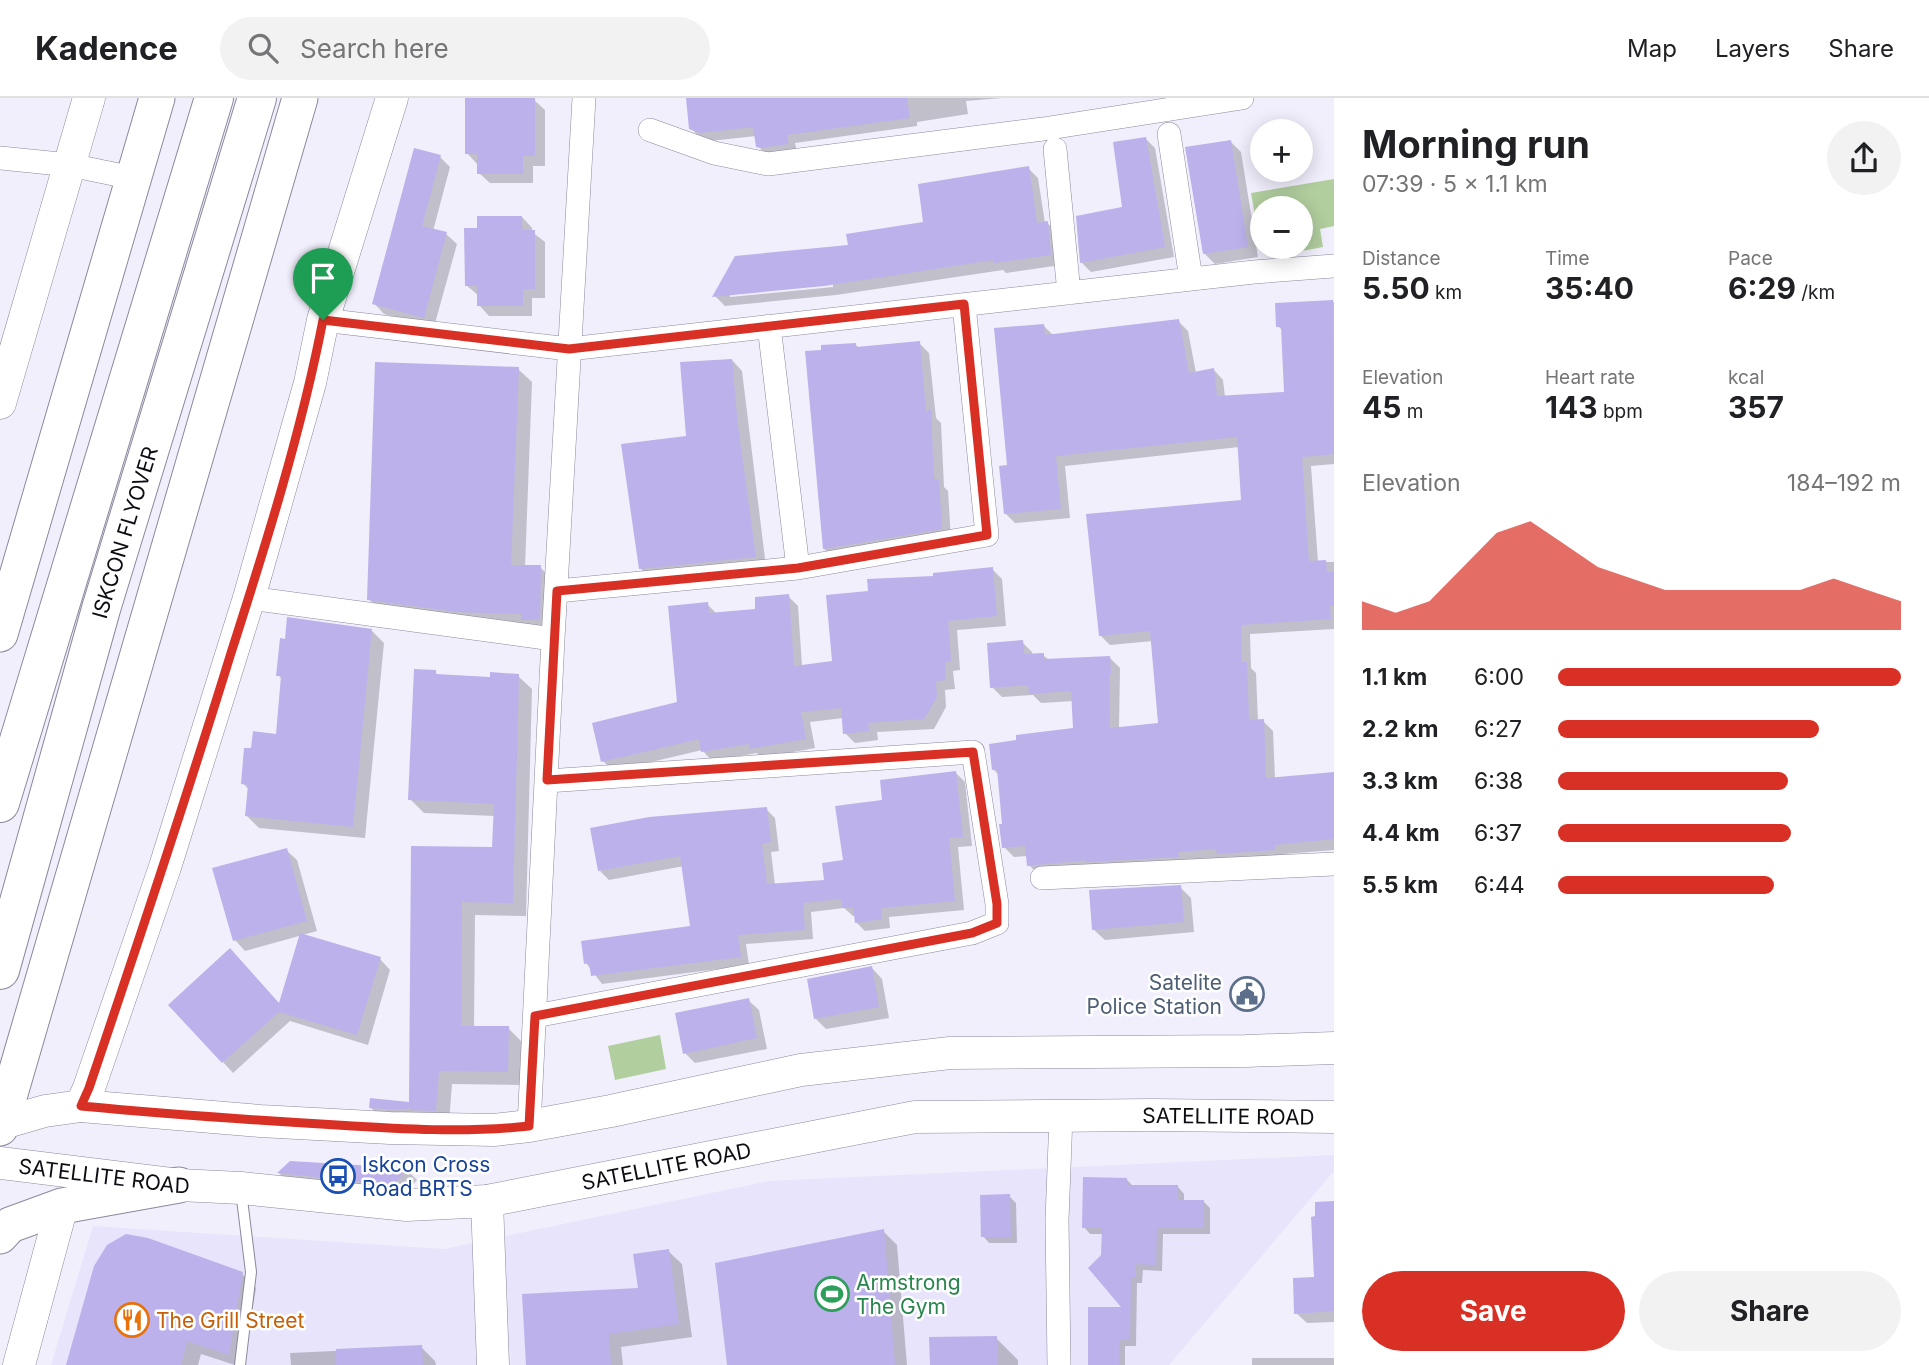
<!DOCTYPE html>
<html lang="en">
<head>
<meta charset="utf-8">
<style>
	body { margin:0; font-family:Inter,sans-serif; background:#f2f2f2; color:#202124; height:100vh; display:flex; flex-direction:column; font-size:26px; white-space:nowrap }
	* { box-sizing:border-box; margin:0 }
	p { font-size:23px; color:#757577 }
	.icon { flex:none; width:38px; height:38px; fill:none; stroke:currentColor; stroke-width:2; stroke-linecap:round; stroke-linejoin:round }
	.map { position:relative; flex:1; overflow:hidden }
	.panel { display:flex; flex-direction:column; background:#fff; width:595px }
	.panel>* { flex:none }
	.controls { position:absolute; left:1250px; top:21px; display:grid; gap:14px }
	.controls a { display:grid; place-items:center; width:63px; height:63px; border-radius:50%; background:#fff; box-shadow:0 4px 18px #0003; font-size:35px }
	.pin { position:absolute; display:grid; place-items:center; width:60px; height:60px; color:#fff; margin:-72px -30px; border-radius:50% 50% 50% 0; rotate:-45deg; box-shadow:0 0 7px #0007 }
	.pin .icon { rotate:45deg }
	.round { display:grid; place-items:center; flex:none; width:74px; height:74px; border-radius:37px; background:#f2f2f2 }
	.overview { display:flex; align-items:center; justify-content:space-between; height:119px; padding:0 28px }
	h1 { font-size:38px; font-weight:700; line-height:52px }
	.metrics { display:grid; grid-template-columns:repeat(3,1fr); gap:10px; height:119px; padding:7px 28px }
	.metrics div { display:grid; align-content:center }
	.metrics b { font-size:30px; font-weight:700 }
	.metrics small { font-size:19px; font-weight:400 }
	.metrics p { font-size:19px }
	.chart { height:196px; padding:14px 28px }
	.chart p { display:flex; justify-content:space-between }
	.chart svg { width:100%; height:126px; margin-top:7px; fill:#d93025; opacity:.7 }
	.button { display:flex; gap:14px; margin-top:auto; padding:14px 28px }
	.button a { flex:1; height:80px; border-radius:42px; background:#d93025; color:#fff; font-size:28px; font-weight:700; line-height:80px; text-align:center }
	.button a+a { background:#f2f2f2; color:#202124 }
	ul { padding:0 28px; list-style:none; font-size:23px }
	li { display:grid; grid-template-columns:112px 84px 1fr; align-items:center; height:52px }
	li i { height:18px; border-radius:9px; background:#d93025 }
	header { display:flex; align-items:center; gap:42px; box-sizing:border-box; height:98px; padding:0 35px; background:#fff; border-bottom:2px solid #e0e0e0 }
	header strong { font-size:33px }
	nav { display:flex; gap:38px; margin-inline-start:auto; font-size:24px }
	.search { width:490px; height:63px; background:#f2f2f2; display:flex; align-items:center; gap:18px; box-sizing:border-box; padding:0 24px; border-radius:38px; color:#757577; font-size:26px }
	main { display:flex; flex:1; min-height:0 }
	.map>svg:first-child { display:block }
	.built { fill:#e8e4fb }
	.green { fill:#b1ce9e }
	.shadow { fill:#0003; fill-rule:evenodd }
	.building { fill:#bcb1eb }
	.lines { fill:none; stroke-linecap:round; stroke-linejoin:round }
	.lane-casing { stroke:#8c889c; stroke-width:12 }
	.street-casing { stroke:#8c889c; stroke-width:24 }
	.secondary-casing { stroke:#8c889c; stroke-width:33 }
	.primary-casing { stroke:#8c889c; stroke-width:37 }
	.highway-casing { stroke:#8c889c; stroke-width:40 }
	.lane { stroke:#fff; stroke-width:10 }
	.street { stroke:#fff; stroke-width:23 }
	.secondary { stroke:#fff; stroke-width:32 }
	.primary { stroke:#fff; stroke-width:35 }
	.highway { stroke:#fff; stroke-width:38 }
	.route-casing { stroke:#fff; stroke-width:14 }
	.route { stroke:#d93025; stroke-width:9 }
	.labels { text-anchor:middle; dominant-baseline:central; stroke-width:5; stroke-linejoin:round; paint-order:stroke }
	.street-label { font-size:21px; fill:#0d0c13; stroke:#fff }
	.service-label { font-size:21px; fill:#4e5e75; stroke:#fff; text-anchor:end }
	.transit-label { font-size:21px; fill:#164399; stroke:#fff; text-anchor:start }
	.leisure-label { font-size:21px; fill:#27864d; stroke:#fff; text-anchor:start }
	.food-label { font-size:21px; fill:#c56008; stroke:#fff; text-anchor:start }
</style>
</head>
<body>
<header>
<strong>Kadence</strong>
<div class="search"><svg class="icon" aria-label="search" viewBox="0 0 24 24"><circle cx="10" cy="10" r="6"/><path d="M15 15l6 6"/></svg>Search here</div>
<nav><a>Map</a><a>Layers</a><a>Share</a></nav>
</header>
<main>
<div class="map">
<svg width="1334" height="1267" viewBox="0 0 1334 1267">
	<rect width="100%" height="100%" fill="#f2effd"/>
	<!-- built -->
	<path class="built" d="M1334 1057V1073L1169 1267H51L93 1128 444 1151 769 1083Z"/>
	<!-- green -->
	<path class="green" d="M1334 81V128L1320 131 1323 149 1281 157 1279 149H1300V110H1262V141H1259L1251 95Z
		M660 937 666 971 615 982 608 948Z"/>
	<!-- shadow -->
	<path class="shadow" d="M466 0H532L545 12V68H533V85H490L479 75 477 66 467 55Z
		M687 0H1002L966 3 968 16 917 24V28L795 45 797 54 767 58 758 48 756 38 710 43 700 40 691 30Z
		M1146 41 1155 50 1174 159 1091 174 1082 165 1124 110Z
		M1230 43 1241 54 1258 159 1215 166 1204 155Z
		M440 59 450 69 433 133 446 136 457 146 434 229 384 216 374 205Z
		M1028 70 1038 80 1045 125H1047L1058 135 1061 167 1006 175 1003 172 836 197 725 208 715 198 850 148 925 125ZM833 185V189L730 199V195Z
		M522 119 532 130V134L545 144V200H532V218H489L479 207V198L466 187 478 132Z
		M1334 204V366L1311 368 1318 464H1334V531L1250 536 1251 570 1256 575 1258 624 1263 623 1273 633 1275 681 1334 675V752L1284 756V761L1039 777 1029 767 1028 758 1014 759 1004 749V727L999 677 993 671 1075 632 1074 603 1041 605 1033 597 1002 599 992 589 1022 544 1032 554 1033 557H1043L1049 562 1110 560 1120 570 1119 631 1160 627 1153 543 1110 547 1100 537 1243 403 1239 349 1065 368 1070 420 1015 425 1005 415 1009 368 1044 228 1054 238 1178 223 1188 233 1196 275 1214 272 1223 282 1225 299 1286 295 1283 233 1278 228 1277 207Z
		M919 245 929 255 936 320 941 325 944 389 948 393 951 441 835 461 824 451 855 246 859 250Z
		M732 262 742 273 766 469 651 481 640 470 688 339Z
		M518 271 532 284 525 469H540L554 483 553 535 383 515 369 501Z
		M992 471 1002 481 1006 528 957 532 960 572 953 573 955 591 945 592 946 609 934 631 877 634 878 642 855 645 845 635 843 620 810 624 815 650 761 660 757 655 712 663 702 652 613 673 603 663 679 606 707 506 717 516 757 512 788 498 798 508 802 568 834 565 870 494 935 479Z
		M371 532 384 545 365 740 259 730 247 718 249 692 243 685 253 652 277 637 283 582 278 577Z
		M435 574 439 578 492 580 518 578 532 591 526 818 475 817 474 930H508L522 944 521 987 452 986 449 1025 385 1023 371 1010 410 1006 413 750 494 751 495 718 424 715 410 701Z
		M956 675 965 684 972 748 958 749 964 812 889 819 890 830 865 833 856 824V818H853L844 810 811 814 813 841 746 846 749 867 602 886 586 865 692 830 684 768 609 782 600 773 766 711 775 720 779 753 771 754 775 787 826 784 845 764 884 704Z
		M286 752 297 762 317 833 245 853 235 842Z
		M1180 789 1191 800 1194 834 1105 842 1094 832Z
		M380 861 390 872 368 947 290 923 233 975 223 964 281 907Z
		M872 870 882 881 889 920 826 931 815 920Z
		M748 902 759 912 767 951 695 965 685 955Z
		M291 1065 407 1072 417 1082 404 1097 289 1085 279 1075Z
		M1127 1082 1134 1089H1178L1184 1096V1104H1204L1210 1110V1136H1163L1162 1173 1143 1172 1142 1185H1137L1136 1248H1125V1267H1089L1125 1211 1103 1158V1136H1090L1084 1129Z
		M1009 1098 1016 1105 1017 1145H989L983 1138Z
		M1334 1105V1224L1307 1225 1296 1215 1316 1181Z
		M883 1133 897 1147 907 1267H729Z
		M668 1153 682 1166 692 1239 621 1249 623 1267H528L640 1191Z
		M242 1176 256 1190 243 1267H235L201 1256 198 1267H68Z
		M996 1240 1018 1262V1267H932Z
		M421 1249 435 1263 436 1267H291L290 1255Z
		M1252 1260H1334V1267H1252Z"/>
	<!-- building -->
	<path class="building" d="M465 0H535V58H523V76H477V56H465Z
		M686 0H907L910 20 787 37 789 46 761 50 756 49 753 29 700 35 689 31Z
		M1146 39 1165 149 1080 165 1076 118 1122 109 1113 44Z
		M1231 42 1248 149 1203 156 1185 49Z
		M414 50 441 57 422 128 447 134 424 220 372 206Z
		M1029 68 1037 125 1048 123 1051 157 994 165 993 162 824 188 712 199 735 158 848 147 846 136 923 124 918 86Z
		M477 118H522V132H535V191H523V208H477V188H465L464 130H477Z
		M1333 202 1334 356 1302 359 1309 463 1326 462 1327 474 1334 473V508H1330L1331 521 1241 527 1242 564H1247L1249 622 1264 621 1266 680 1334 674V741L1275 747V752L1217 756 1216 751 1178 754 1179 759 1086 764V762L1027 768 1025 748 1002 750 999 726H1002L997 671 992 672 989 646 1016 642V637L1073 630 1071 593 1029 596 1028 587 990 590 987 545 1023 542 1024 556 1044 555V561L1110 558 1111 575 1109 576 1110 630 1158 625 1150 533 1099 538 1086 416 1241 402 1237 339 1056 358 1061 411 1004 416 999 368 1007 367 994 230 1044 226 1045 237 1179 221 1189 275 1214 270 1217 298 1284 294 1281 229H1276L1275 205Z
		M920 243 926 313 931 312 934 381H939L942 431 823 451 805 253 821 252V247L856 245V249Z
		M732 261 738 328 756 459 639 471 621 346 686 338 680 264Z
		M375 264 519 269 511 467H541L540 522H521V516L458 514 367 502Z
		M993 469 997 518 948 523 951 563 945 564 946 582 936 583 937 599 924 621 868 625 869 633 843 636 841 610 801 614 806 641 750 651 749 646 701 654 699 641 601 664 592 625 677 604 668 508 708 504 709 515 755 511V499L789 496 794 568 832 563 826 497 868 493 867 481 933 478V475Z
		M287 519 372 531 353 729 245 718 248 687 241 686 244 650H251L253 633 276 636 281 578H276L280 540 285 541Z
		M414 571 436 572V576L490 579V574L519 576 513 805 462 804 461 928H509L508 974 439 973 436 1013 409 1012V1007L408 1012 369 1010 370 1000 409 1004 411 748 492 749 494 706 408 702Z
		M956 673 963 739 949 740 955 803 881 810 882 821 855 825 853 809 842 810 841 801 803 805 805 832 738 837 741 859 591 878 589 865 584 866 581 843 690 828 680 758 598 773 590 730 649 719 767 709 771 744 762 746 767 786 824 782 822 765 843 762 835 708 882 702 880 682Z
		M287 750 307 823 233 843 212 770Z
		M1181 787 1184 824 1092 832 1089 792Z
		M300 835 381 859 357 937 279 914 222 965 168 907 230 850 279 905Z
		M872 868 879 909 814 921 807 881Z
		M749 900 757 940 683 956 675 915Z
		M290 1063 408 1070 393 1087 277 1075Z
		M1083 1079 1127 1080V1087H1178V1102H1204V1130H1157L1156 1167 1136 1166V1179H1131L1130 1242H1119V1267H1088V1209H1121L1088 1170 1101 1157 1102 1130H1082Z
		M1010 1096 1011 1139H981L980 1097Z
		M1334 1103V1213L1294 1216 1293 1180 1314 1179 1311 1119 1315 1118V1104Z
		M884 1131 895 1267H727L715 1165Z
		M126 1136 148 1140 243 1174 229 1257 187 1243 181 1267H66L94 1168 107 1147Z
		M669 1151 679 1226 609 1236 611 1267H526L522 1196 638 1190 633 1156Z
		M997 1238V1267H930L929 1239Z
		M422 1247 423 1267H336V1251Z"/>
	<g class="lines">
		<!-- lane casing -->
		<g class="lane-casing">
			<path id="lane" d="M240 1267 251 1174 241 1093"/>
		</g>
		<!-- street casing -->
		<g class="street-casing">
			<path id="street" d="M650 32 714 55 768 66 1043 31 1242 0
				M1169 36 1191 181
				M1055 51 1069 195
				M0 60 70 67 133 80
				M323 222 569 251 1254 174 1334 168
				M769 228 798 470
				M557 493 798 470 987 437 964 207
				M249 500 553 541
				M1042 780 1334 766
				M535 918 972 835 997 825V806L973 654 547 683
				M529 1028 553 541 584 0
				M1059 1267 1057 1122 1061 1018"/>
		</g>
		<!-- secondary casing -->
		<g class="secondary-casing">
			<g id="secondary">
				<path d="M0 305 89 0"/>
				<path d="M81 1008 89 990 165 769 249 500 310 285 323 222 392 0"/>
				<path d="M0 1026 45 1013 81 1008 260 1023 390 1030 494 1032 529 1028 611 1013 801 972 950 955 1246 953 1334 950"/>
				<path id="s1" d="M0 1065 179 1087 241 1090 407 1107 487 1103 915 1019 1152 1017 1334 1019"/>
				<path d="M487 1103 493 1267"/>
				<path d="M19 1267 62 1108"/>
			</g>
		</g>
		<!-- primary casing -->
		<g class="primary-casing">
			<path id="primary" d="M0 536 157 0
				M0 1030 300 0
				M0 1138 10 1127 62 1108 179 1087"/>
		</g>
		<!-- highway casing -->
		<g class="highway-casing">
			<g id="highway">
				<path d="M0 705 214 0"/>
				<path id="s2" d="M0 872 101 511 257 0"/>
			</g>
		</g>
		<!-- lane -->
		<use href="#lane" class="lane"/>
		<!-- street -->
		<use href="#street" class="street"/>
		<!-- secondary -->
		<use href="#secondary" class="secondary"/>
		<!-- primary -->
		<use href="#primary" class="primary"/>
		<!-- highway -->
		<use href="#highway" class="highway"/>
	</g>
	<g class="lines">
		<!-- route casing -->
		<g class="route-casing">
			<path id="route" d="M964 206 987 437 798 470 557 493 547 682 973 654 997 806V825L972 835 535 918 529 1028C465 1035 401 1031 337 1027 252 1022 166 1016 81 1008L89 990C138 845 186 701 231 555 266 446 301 335 323 222L569 251Z"/>
		</g>
		<!-- route -->
		<use href="#route" class="route"/>
	</g>
	<!-- icons -->
	<defs>
		<g id="civic-ring" transform="scale(1.75)"><circle r="9.5" fill="#fff" stroke="#5c6f8a" stroke-width="1.5"/><path d="M-.6-6.5H3V-4.5H.6V-3L4-1V1h2V6H-6V1h2V-1L-.6-3ZM-1.2 2.5V6h2.4V2.5Z" fill="#5c6f8a"/></g>
		<g id="bus-ring" transform="scale(1.75)"><circle r="9.5" fill="#fff" stroke="#1a4fb4" stroke-width="1.5"/><path d="M-5-6H5V4H4V6H2V4H-2V6H-4V4H-5ZM-3.5-4V0h7V-4ZM-3.5 1.2v1.5H-2V1.2ZM2 1.2v1.5H3.5V1.2Z" fill="#1a4fb4"/></g>
		<g id="stadium-ring" transform="scale(1.75)"><circle r="9.5" fill="#fff" stroke="#2e9e5b" stroke-width="1.5"/><path d="M0-5a6.5 5 0 1 0 0 10a6.5 5 0 1 0 0-10ZM-3.5-1.8h7v3.6h-7Z" fill="#2e9e5b"/></g>
		<g id="restaurant-ring" transform="scale(1.75)"><circle r="9.5" fill="#fff" stroke="#e8710a" stroke-width="1.5"/><path d="M-5-6h1v4h1v-4h1v4h1v-4h1v5L-1.5 .5V6h-2V.5L-5-1ZM5-6V6H3V1.5H1.5Q1.5-4 5-6Z" fill="#e8710a"/></g>
	</defs>
	<g fill-rule="evenodd">
		<use href="#civic-ring" x="1247" y="896"/>
		<use href="#bus-ring" x="338" y="1078"/>
		<use href="#stadium-ring" x="832" y="1196"/>
		<use href="#restaurant-ring" x="132" y="1222"/>
	</g>
	<g class="labels">
		<!-- street labels -->
		<g class="street-label">
			<text stroke="none"><textPath href="#s2" startOffset="455">ISKCON FLYOVER</textPath></text>
			<text stroke="none"><textPath href="#s1" startOffset="1239">SATELLITE ROAD</textPath></text>
			<text stroke="none"><textPath href="#s1" startOffset="672">SATELLITE ROAD</textPath></text>
			<text stroke="none"><textPath href="#s1" startOffset="105">SATELLITE ROAD</textPath></text>
		</g>
		<!-- service labels -->
		<g class="service-label">
			<text x="1222" y="884">Satelite<tspan x="1222" dy="24">Police Station</tspan></text>
		</g>
		<!-- transit labels -->
		<g class="transit-label">
			<text x="362" y="1066">Iskcon Cross<tspan x="362" dy="24">Road BRTS</tspan></text>
		</g>
		<!-- leisure labels -->
		<g class="leisure-label">
			<text x="856" y="1184">Armstrong<tspan x="856" dy="24">The Gym</tspan></text>
		</g>
		<!-- food labels -->
		<g class="food-label">
			<text x="156" y="1222">The Grill Street</text>
		</g>
	</g>
</svg>
<div class="controls">
<a>+</a>
<a>−</a>
</div>
<div class="pin" style="left:323px;top:222px;background:#1e9e55"><svg class="icon" aria-label="arrive" viewBox="0 0 24 24"><path d="M6 21V4h12l-3 4 3 4H6"/></svg></div>
</div>
<section class="panel">
<div class="overview"><div><h1>Morning run</h1><p>07:39 · 5 × 1.1 km</p></div><a class="round"><svg class="icon" aria-label="share" viewBox="0 0 24 24"><path d="M12 15V3M7 8l5-5 5 5M5 13v7h14v-7"/></svg></a></div>
<div class="metrics">
<div><p>Distance</p><b>5.50<small> km</small></b></div>
<div><p>Time</p><b>35:40</b></div>
<div><p>Pace</p><b>6:29<small> /km</small></b></div>
</div>
<div class="metrics">
<div><p>Elevation</p><b>45<small> m</small></b></div>
<div><p>Heart rate</p><b>143<small> bpm</small></b></div>
<div><p>kcal</p><b>357</b></div>
</div>
<div class="chart"><p><span>Elevation</span>184–192 m</p>
<svg viewBox="0 0 160 44" preserveAspectRatio="none"><path d="M0 44V34L10 38L20 34L30 22L40 10L50 6L60 14L70 22L80 26L90 30L100 30L110 30L120 30L130 30L140 26L150 30L160 34V44z"/></svg>
</div>
<ul>
<li><b>1.1 km</b>6:00<i style="width:100%"></i></li>
<li><b>2.2 km</b>6:27<i style="width:76%"></i></li>
<li><b>3.3 km</b>6:38<i style="width:67%"></i></li>
<li><b>4.4 km</b>6:37<i style="width:68%"></i></li>
<li><b>5.5 km</b>6:44<i style="width:63%"></i></li>
</ul>
<div class="button"><a>Save</a><a>Share</a></div>
</section>
</main>
</body>
</html>
